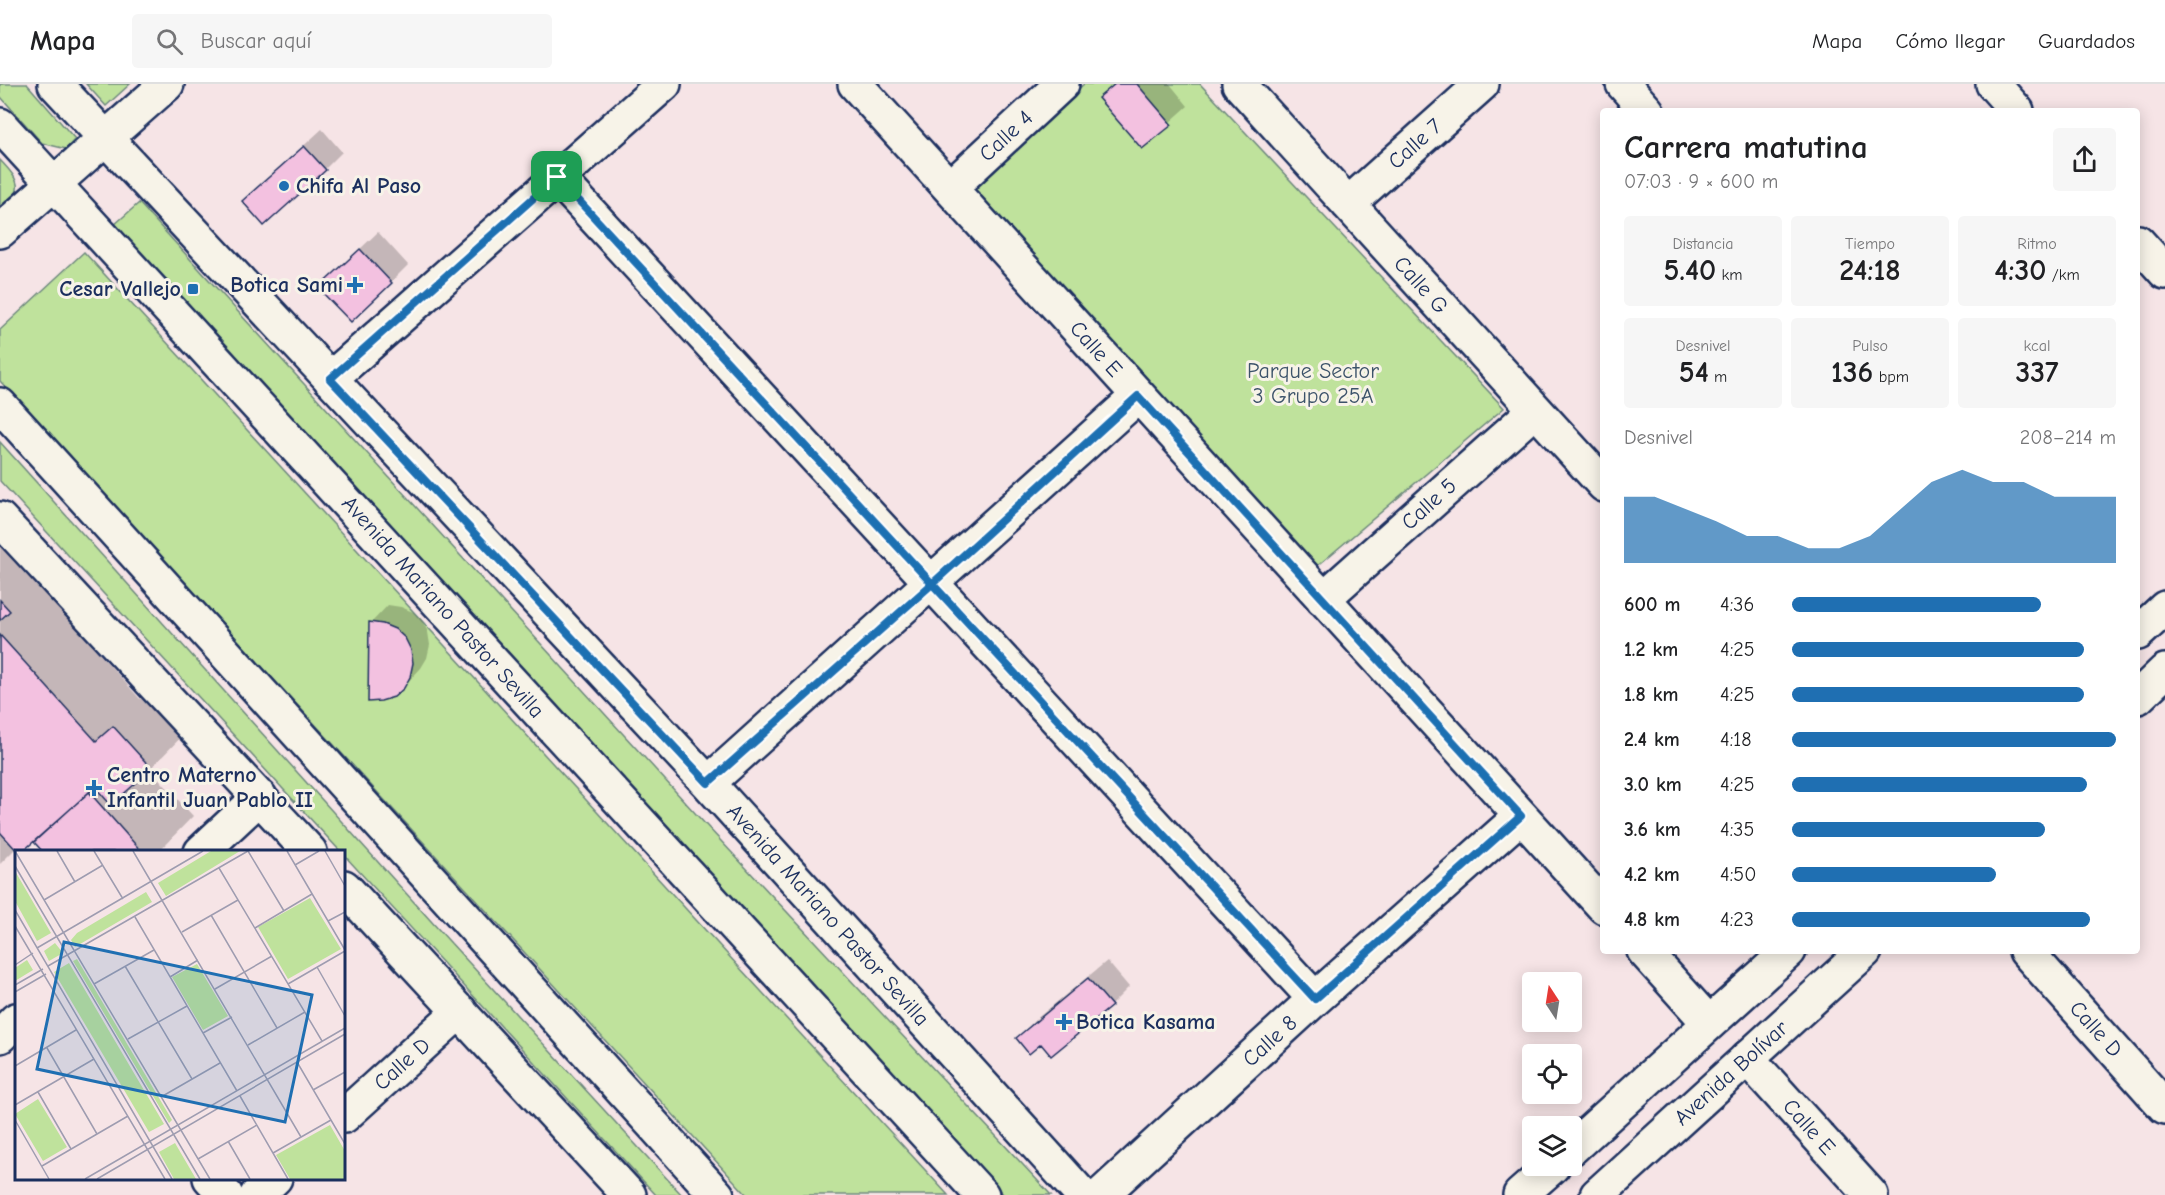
<!DOCTYPE html>
<html lang="es">
<head>
<meta charset="utf-8">
<style>
	body { margin:0; font-family:"Comic Neue",sans-serif; background:#f6f6f6; color:#202124; height:100vh; display:flex; flex-direction:column; font-size:22px; white-space:nowrap }
	* { box-sizing:border-box; margin:0 }
	p { font-size:20px; color:#757577 }
	.icon { flex:none; width:33px; height:33px; fill:none; stroke:currentColor; stroke-width:2; stroke-linecap:round; stroke-linejoin:round }
	.map { position:relative; flex:1; overflow:hidden }
	.sheet { position:absolute; left:1600px; top:24px; width:540px; height:846px; display:flex; flex-direction:column; background:#fff; border-radius:6px; box-shadow:0 3px 15px #0003 }
	.sheet>* { flex:none }
	.needle { width:39px; rotate:348deg }
	.buttons { position:absolute; left:1522px; top:888px; display:grid; gap:12px }
	.buttons a { display:grid; place-items:center; width:60px; height:60px; border-radius:6px; background:#fff; box-shadow:0 3px 15px #0003; font-size:30px }
	.pin { position:absolute; display:grid; place-items:center; width:51px; height:51px; color:#fff; margin:-26px; border-radius:12px; box-shadow:0 3px 9px #0006 }
	.round { display:grid; place-items:center; flex:none; width:63px; height:63px; border-radius:6px; background:#f6f6f6 }
	.summary { display:flex; align-items:center; justify-content:space-between; height:102px; padding:0 24px }
	h1 { font-size:33px; font-weight:800; line-height:45px }
	.figures { display:grid; grid-template-columns:repeat(3,1fr); gap:9px; height:102px; padding:6px 24px }
	.figures div { display:grid; align-content:center; border-radius:6px; background:#f6f6f6; text-align:center }
	.figures b { font-size:30px; font-weight:800 }
	.figures small { font-size:16px; font-weight:400 }
	.figures p { font-size:16px }
	.chart { height:168px; padding:12px 24px }
	.chart p { display:flex; justify-content:space-between }
	.chart svg { width:100%; height:108px; margin-top:6px; fill:#1f6fb2; opacity:.7 }
	ul { padding:0 24px; list-style:none; font-size:20px }
	li { display:grid; grid-template-columns:96px 72px 1fr; align-items:center; height:45px }
	li i { height:15px; border-radius:8px; background:#1f6fb2 }
	header { display:flex; align-items:center; gap:36px; box-sizing:border-box; height:84px; padding:0 30px; background:#fff; border-bottom:2px solid #e0e0e0 }
	header strong { font-size:28px }
	nav { display:flex; gap:33px; margin-inline-start:auto; font-size:21px }
	.search { width:420px; height:54px; background:#f6f6f6; display:flex; align-items:center; gap:15px; box-sizing:border-box; padding:0 21px; border-radius:6px; color:#757577; font-size:22px }
	.map>svg:first-child { display:block }
	.green { fill:#bfe29c; stroke:#6d887d; stroke-width:1.5 }
	.shadow { fill:#0003 }
	.building { fill:#f3c1e0; stroke:#1b2f5e; stroke-width:1.5 }
	.lines { fill:none; stroke-linecap:round; stroke-linejoin:round }
	.street-casing { stroke:#1b2f5e; stroke-width:38 }
	.secondary-casing { stroke:#1b2f5e; stroke-width:38 }
	.street { stroke:#f7f3e8; stroke-width:33 }
	.secondary { stroke:#f7f3e8; stroke-width:33 }
	.route-casing { stroke:#fff; stroke-width:12 }
	.route { stroke:#1f6fb2; stroke-width:8 }
	.poi-dot { fill:#1f6fb2; stroke:#f7f3e8; stroke-width:2 }
	.labels { text-anchor:middle; dominant-baseline:central; stroke-width:6; stroke-linejoin:round; paint-order:stroke }
	.street-label { font-size:22px; fill:#1b2f5e; stroke:#f7f3e8 }
	.poi-label { font-size:22px; font-weight:bold; fill:#1b2f5e; stroke:#f7f3e8; text-anchor:start }
	.park-label { font-size:22px; fill:#3c536a; stroke:#f7f3e8 }
	.inset-road { fill:none; stroke:#9e9cb0; stroke-width:1.5 }
	.view { fill:#1f6fb2; fill-opacity:0.15; stroke:#1f6fb2; stroke-width:3 }
	.inset-edge { fill:none; stroke:#1b2f5e; stroke-width:3 }
</style>
</head>
<body>
<header>
<strong>Mapa</strong>
<div class="search"><svg class="icon" aria-label="search" viewBox="0 0 24 24"><circle cx="10" cy="10" r="6"/><path d="M15 15l6 6"/></svg>Buscar aquí</div>
<nav><a>Mapa</a><a>Cómo llegar</a><a>Guardados</a></nav>
</header>
<div class="map">
<svg width="2165" height="1111" viewBox="0 0 2165 1111">
	<rect width="100%" height="100%" fill="#f6e4e6"/>
	<filter id="ink" filterUnits="userSpaceOnUse"><feTurbulence type="fractalNoise" baseFrequency=".0167" numOctaves="2"/><feDisplacementMap in="SourceGraphic" scale="12" xChannelSelector="R" yChannelSelector="G"/><feConvolveMatrix kernelMatrix="1 2 1 2 8 2 1 2 1" color-interpolation-filters="sRGB"/></filter>
	<g filter="url(#ink)">
		<!-- green -->
		<path class="green" d="M0 0H27L75 55 66 65 42 59 0 12Z
			M86 0H130L106 22Z
			M1084 0H1200L1504 324 1315 484 969 102Z
			M0 76C22 99 24 106 0 129Z
			M139 119 706 741 1051 1111H1004L114 141Z
			M84 168 948 1111H747L0 297V246Z
			M0 358 449 857 682 1111H656L344 771V768L340 767 0 397Z"/>
		<!-- shadow -->
		<path class="shadow" d="M1115 0H1170L1188 22 1142 63 1101 14Z
			M322 45 342 68 325 85 262 100Z
			M378 148 408 181 391 198 338 186Z
			M0 424 52 482 36 499 140 615 157 600 194 640 150 685 193 732 158 768H45L34 756 16 764 0 780Z
			M388 521 401 523 413 528 422 537 428 548 430 561 427 574 421 584 403 603 371 539Z
			M1107 877 1129 903 1111 921 1051 970 1041 958 1018 954 1035 936Z"/>
		<!-- building -->
		<path class="building" d="M1115 0H1137L1172 41 1142 65 1098 14Z
			M304 62 326 86 264 142 242 117Z
			M360 165 392 199 351 238 318 204Z
			M0 516 10 527 0 536Z
			M369 538 383 540 395 545 405 554 411 566 413 579 410 593 404 604 394 613 381 617 368 618Z
			M0 551 96 657 113 642 152 685 111 721 95 703 22 768H18L0 748Z
			M89 708 142 768H43L34 758Z
			M1088 894 1112 922 1051 972 1041 960 1029 970 1016 954Z"/>
		<g class="lines">
			<!-- street casing -->
			<g class="street-casing">
				<path id="street" d="M55 0 708 699 1082 1111
					M855 0 1604 823
					M1239 0 1604 401
					M1623 0 1647 27
					M1993 0 2017 27
					M557 93 1315 915
					M950 104 1062 0
					M1348 120 1482 0
					M2138 158 2165 188
					M330 295 664 0
					M0 435 310 768
					M1323 515 1535 326
					M708 699 1138 312
					M201 768 260 713
					M344 803 629 1111
					M1644 867 1709 939
					M2026 867 2165 1023
					M0 952 16 936
					M1747 974 1871 1111
					M344 1032 460 927
					M210 1094 226 1111
					M257 1111 275 1094
					M1101 1111 1315 915 1521 732"/>
			</g>
			<!-- secondary casing -->
			<g class="secondary-casing">
				<path id="secondary" d="M0 41 982 1111
					M0 147 167 0
					M0 321 717 1111
					M2138 549 2165 524
					M2138 613 2165 587
					M1572 1064 1789 867
					M1520 1111 1553 1082
					M1597 1111 1865 867"/>
			</g>
			<!-- street -->
			<use href="#street" class="street"/>
			<!-- secondary -->
			<use href="#secondary" class="secondary"/>
		</g>
	</g>
	<g class="lines" filter="url(#ink)">
		<!-- route casing -->
		<g class="route-casing">
			<path id="route" d="M557 93 330 295 708 699 932 500 1138 312 1521 732 1315 915C1063 641 810 367 557 93"/>
		</g>
		<!-- route -->
		<use href="#route" class="route"/>
	</g>
	<!-- markers -->
	<g class="poi-dot">
		<circle cx="284" cy="102" r="6"/>
		<path d="M352 192h6v6h6v6h-6v6h-6v-6h-6v-6h6z"/>
		<rect x="187" y="199" width="12" height="12" rx="3"/>
		<path d="M91 695h6v6h6v6h-6v6h-6v-6h-6v-6h6z"/>
		<path d="M1061 929h6v6h6v6h-6v6h-6v-6h-6v-6h6z"/>
	</g>
	<g class="labels">
		<!-- street labels -->
		<g class="street-label">
			<text transform="translate(1006 52) rotate(-43)">Calle 4</text>
			<text transform="translate(1415 60) rotate(-42)">Calle 7</text>
			<text transform="translate(1421 201) rotate(48)">Calle G</text>
			<text transform="translate(1096 265) rotate(48)">Calle E</text>
			<text transform="translate(1429 420) rotate(-42)">Calle 5</text>
			<text transform="translate(443 523) rotate(48)">Avenida Mariano Pastor Sevilla</text>
			<text transform="translate(828 831) rotate(48)">Avenida Mariano Pastor Sevilla</text>
			<text transform="translate(2096 945) rotate(48)">Calle D</text>
			<text transform="translate(1270 957) rotate(-42)">Calle 8</text>
			<text transform="translate(402 980) rotate(-42)">Calle D</text>
			<text transform="translate(1731 989) rotate(-42)">Avenida Bolívar</text>
			<text transform="translate(1809 1043) rotate(48)">Calle E</text>
		</g>
		<!-- poi labels -->
		<g class="poi-label">
			<text x="296" y="102">Chifa Al Paso</text>
			<text x="343" y="201" text-anchor="end">Botica Sami</text>
			<text x="181" y="205" text-anchor="end">Cesar Vallejo</text>
			<text x="107" y="691">Centro Materno<tspan x="107" dy="25">Infantil Juan Pablo II</tspan></text>
			<text x="1076" y="938">Botica Kasama</text>
		</g>
		<!-- park labels -->
		<g class="park-label">
			<text x="1313" y="287">Parque Sector<tspan x="1313" dy="25">3 Grupo 25A</tspan></text>
		</g>
	</g>
	<!-- overview -->
	<g transform="translate(15 766)">
		<rect width="330" height="330" fill="#f6e4e6"/>
		<path d="M196 1H225L151 46 143 33ZM0 21 36 83 22 91 0 51ZM131 42 137 52 60 97 56 90 62 83ZM295 48 326 99 273 129 243 77ZM40 93 48 103 34 111 29 101ZM62 109 157 270 154 273 58 111ZM12 110 18 120 0 131V118ZM54 113 149 274 134 282 39 122ZM182 114 213 166 188 180 157 127ZM23 249 52 297 28 311 0 264ZM315 275 330 301V329H275L261 305ZM160 293 181 329H159L144 302Z" fill="#bfe29c"/>
		<path class="inset-road" d="M0 1 195 329M42 1 60 32M79 1 108 49M118 1 286 287M233 1 269 61M272 1 330 100M310 1 330 36M280 15 304 1M0 16 185 329M204 18 307 191M29 50 88 15M0 60 157 329M196 65 262 178M120 67 222 241M313 71 330 62M0 76 150 329M240 78 297 44M167 82 223 50M22 98 188 1M0 115 18 103M33 116 233 1M110 116 177 229M302 117 330 166M155 127 183 110M79 134 139 100M273 134 330 101M0 135 28 119M200 139 257 106M0 142 31 124M188 183 217 167M113 189 172 156M233 195 290 162M32 198 82 284M282 212 330 294M0 216 61 180M298 240 330 222M23 242 56 299M225 246 273 329M146 247 205 213M0 255 79 209M0 270 34 329M213 291 235 329M258 303 316 270M183 309 242 275M27 316 113 266M70 329 330 178M82 329 330 184"/>
		<path class="view" d="M49 92 297 145 270 272 22 219Z"/>
		<rect width="330" height="330" class="inset-edge"/>
	</g>
</svg>
<div class="buttons">
<a><svg class="needle" viewBox="-14 -14 28 28"><path d="M0-13l5 13h-10z" fill="#e53935"/><path d="M0 13l5-13h-10z" fill="#757577"/></svg></a>
<a><svg class="icon" aria-label="locate" viewBox="0 0 24 24"><circle cx="12" cy="12" r="6"/><path d="M12 2v4M12 18v4M2 12h4M18 12h4"/></svg></a>
<a><svg class="icon" aria-label="layers" viewBox="0 0 24 24"><path d="M12 4l9 5-9 5-9-5zM3 14l9 5 9-5"/></svg></a>
</div>
<div class="pin" style="left:557px;top:93px;background:#1e9e55"><svg class="icon" aria-label="arrive" viewBox="0 0 24 24"><path d="M6 21V4h12l-3 4 3 4H6"/></svg></div>
<section class="sheet">
<div class="summary"><div><h1>Carrera matutina</h1><p>07:03 · 9 × 600 m</p></div><a class="round"><svg class="icon" aria-label="share" viewBox="0 0 24 24"><path d="M12 15V3M7 8l5-5 5 5M5 13v7h14v-7"/></svg></a></div>
<div class="figures">
<div><p>Distancia</p><b>5.40<small> km</small></b></div>
<div><p>Tiempo</p><b>24:18</b></div>
<div><p>Ritmo</p><b>4:30<small> /km</small></b></div>
</div>
<div class="figures">
<div><p>Desnivel</p><b>54<small> m</small></b></div>
<div><p>Pulso</p><b>136<small> bpm</small></b></div>
<div><p>kcal</p><b>337</b></div>
</div>
<div class="chart"><p><span>Desnivel</span>208–214 m</p>
<svg viewBox="0 0 160 44" preserveAspectRatio="none"><path d="M0 44V17L10 17L20 22L30 27L40 33L50 33L60 38L70 38L80 33L90 22L100 11L110 6L120 11L130 11L140 17L150 17L160 17V44z"/></svg>
</div>
<ul>
<li><b>600 m</b>4:36<i style="width:77%"></i></li>
<li><b>1.2 km</b>4:25<i style="width:90%"></i></li>
<li><b>1.8 km</b>4:25<i style="width:90%"></i></li>
<li><b>2.4 km</b>4:18<i style="width:100%"></i></li>
<li><b>3.0 km</b>4:25<i style="width:91%"></i></li>
<li><b>3.6 km</b>4:35<i style="width:78%"></i></li>
<li><b>4.2 km</b>4:50<i style="width:63%"></i></li>
<li><b>4.8 km</b>4:23<i style="width:92%"></i></li>
</ul>
</section>
</div>
</body>
</html>
